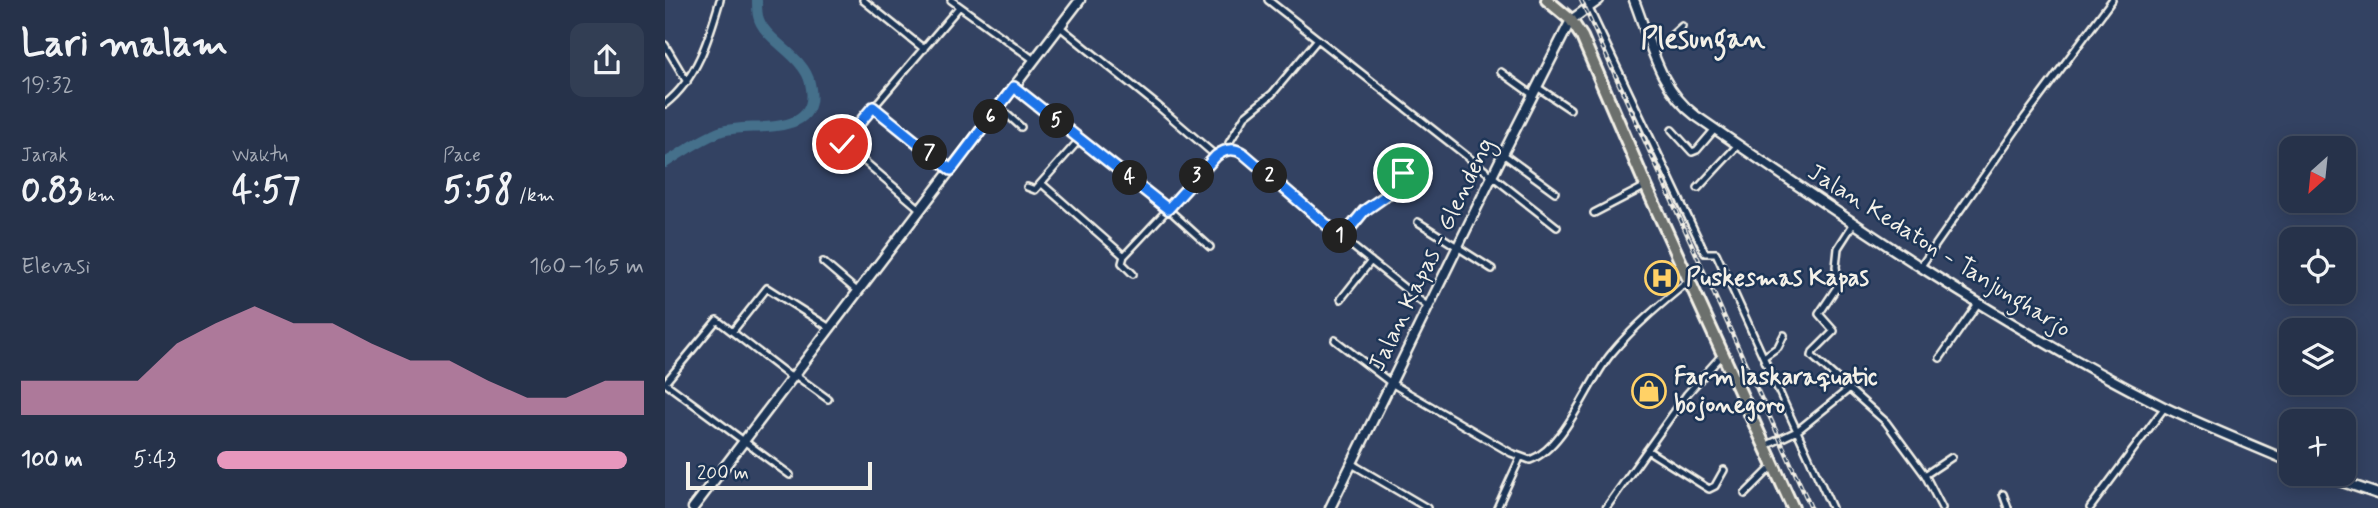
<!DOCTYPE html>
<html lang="id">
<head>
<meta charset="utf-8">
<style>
	body { margin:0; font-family:Mynerve,sans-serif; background:#323e54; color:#f1f3f6; height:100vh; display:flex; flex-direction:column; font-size:26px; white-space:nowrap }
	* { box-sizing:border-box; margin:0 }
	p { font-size:23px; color:#a4aab5 }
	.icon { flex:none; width:38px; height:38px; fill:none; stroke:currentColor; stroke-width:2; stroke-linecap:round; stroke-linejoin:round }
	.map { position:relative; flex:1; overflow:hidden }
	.details { display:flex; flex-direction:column; background:#26324a; width:665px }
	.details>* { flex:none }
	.needle { width:46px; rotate:207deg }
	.buttons { position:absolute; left:1614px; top:136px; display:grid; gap:14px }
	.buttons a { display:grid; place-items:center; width:77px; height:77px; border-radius:14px; background:#26324a; box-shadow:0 4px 18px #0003,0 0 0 2px #424d62; font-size:35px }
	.scale { position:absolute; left:21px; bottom:18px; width:186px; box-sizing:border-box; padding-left:7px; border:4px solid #f4f1e8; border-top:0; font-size:19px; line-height:24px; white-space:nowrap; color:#f4f1e8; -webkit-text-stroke:5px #1d3557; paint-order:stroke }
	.pin { position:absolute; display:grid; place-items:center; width:60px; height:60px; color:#fff; margin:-30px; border:4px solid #fff; border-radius:50%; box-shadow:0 2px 7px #0007 }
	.km { position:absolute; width:35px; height:35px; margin:-18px; border-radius:50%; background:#222; color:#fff; font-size:19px; line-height:35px; text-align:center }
	.round { display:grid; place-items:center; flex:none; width:74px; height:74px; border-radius:14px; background:#323e54 }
	.overview { display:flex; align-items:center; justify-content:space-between; height:119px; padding:0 21px }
	h1 { font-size:38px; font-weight:700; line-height:52px }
	.metrics { display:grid; grid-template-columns:repeat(3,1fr); gap:10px; height:119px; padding:7px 21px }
	.metrics div { display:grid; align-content:center }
	.metrics b { font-size:35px; font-weight:700 }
	.metrics small { font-size:19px; font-weight:400 }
	.metrics p { font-size:19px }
	.chart { height:196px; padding:14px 21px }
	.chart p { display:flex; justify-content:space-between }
	.chart svg { width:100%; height:126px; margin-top:7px; fill:#e797bd; opacity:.7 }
	ul { padding:0 21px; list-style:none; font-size:23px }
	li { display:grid; grid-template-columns:112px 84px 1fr; align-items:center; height:52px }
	li i { height:18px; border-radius:9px; background:#e797bd }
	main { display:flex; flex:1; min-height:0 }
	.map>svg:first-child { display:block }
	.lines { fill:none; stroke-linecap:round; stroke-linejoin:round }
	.river { stroke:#446f8b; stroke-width:10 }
	.street-casing { stroke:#f4f1e8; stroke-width:10 }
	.secondary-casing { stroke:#f4f1e8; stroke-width:13 }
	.highway-casing { stroke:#f4f1e8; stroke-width:16 }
	.street { stroke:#1d3557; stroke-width:5 }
	.secondary { stroke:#1d3557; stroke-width:8 }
	.highway { stroke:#6c706d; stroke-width:10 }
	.rail-casing { stroke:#f4f1e8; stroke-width:4.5 }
	.rail { stroke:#1d3557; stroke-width:2; stroke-dasharray:5; stroke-linecap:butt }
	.route-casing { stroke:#fff; stroke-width:14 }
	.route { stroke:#1a73e8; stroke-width:9 }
	.labels { text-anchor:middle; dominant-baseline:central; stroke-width:5; stroke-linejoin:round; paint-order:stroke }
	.street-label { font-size:24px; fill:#f4f1e8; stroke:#1d3557 }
	.poi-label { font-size:24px; font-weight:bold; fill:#f4f1e8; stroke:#1d3557; text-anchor:start }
	.quarter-label { font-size:28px; font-weight:bold; fill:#f4f1e8; stroke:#1d3557 }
</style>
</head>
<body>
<main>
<section class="details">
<div class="overview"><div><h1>Lari malam</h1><p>19:32</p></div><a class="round"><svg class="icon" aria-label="share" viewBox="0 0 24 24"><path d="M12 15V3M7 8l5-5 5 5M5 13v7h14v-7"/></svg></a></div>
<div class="metrics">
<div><p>Jarak</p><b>0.83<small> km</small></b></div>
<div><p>Waktu</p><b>4:57</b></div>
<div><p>Pace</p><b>5:58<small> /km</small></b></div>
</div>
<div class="chart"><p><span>Elevasi</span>160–165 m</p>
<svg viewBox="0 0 160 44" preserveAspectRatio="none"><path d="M0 44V32L10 32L20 32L30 32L40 19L50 12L60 6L70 12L80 12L90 19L100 25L110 25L120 32L130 38L140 38L150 32L160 32V44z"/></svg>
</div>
<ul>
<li><b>100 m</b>5:43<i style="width:96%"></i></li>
</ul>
</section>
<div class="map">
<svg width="1713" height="508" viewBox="0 0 1713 508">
	<rect width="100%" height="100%" fill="#334262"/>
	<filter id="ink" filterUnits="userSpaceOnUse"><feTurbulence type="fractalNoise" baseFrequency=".0143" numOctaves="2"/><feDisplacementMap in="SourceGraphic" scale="14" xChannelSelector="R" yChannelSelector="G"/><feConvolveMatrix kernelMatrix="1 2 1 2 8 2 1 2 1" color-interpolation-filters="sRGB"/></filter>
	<g filter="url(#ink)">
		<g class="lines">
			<!-- river -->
			<path class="river" d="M0 163C18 152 37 138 57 131 87 122 158 140 145 83 139 55 98 40 93 16 92 11 92 5 92 0"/>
			<!-- street casing -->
			<g class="street-casing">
				<path id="street" d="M198 0 259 49
					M286 0 369 60
					M603 0 892 227
					M920 0 1040 253H1051L1167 508
					M395 27 493 106 551 156 565 149 579 154 677 238 763 307
					M0 45 22 82
					M989 51 1017 26
					M836 72 868 95
					M349 87 503 209 551 156
					M872 87 905 109
					M0 104C32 79 44 38 55 0
					M208 107 286 170
					M334 107 356 127
					M1007 130 1027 152 1032 150 1050 129
					M415 139 376 183 459 256 503 209 545 247
					M564 143 580 116 607 94 653 39
					M838 154 890 192
					M362 187 370 190 376 183
					M1033 188 1073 145
					M255 209 178 143 294 7
					M929 213 981 186
					M753 222 827 269
					M1189 223 1173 248 1171 267 1174 284 1154 314 1169 331 1148 352 1147 356 1221 422 1260 475 1277 508
					M677 238 702 208 721 195 738 173
					M459 256 457 263 468 274
					M158 262 193 292
					M1256 266 1360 117 1447 0
					M676 299 706 261
					M68 331 102 288 165 328
					M670 340 726 383 846 453 865 460C901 447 923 381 946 354 969 326 997 303 1025 280
					M1100 356 1113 347 1119 335
					M1275 358 1314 302
					M130 375 163 399
					M0 383 52 320 127 378
					M0 383 125 475
					M1100 446 1132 431 1184 389
					M982 450 1044 489 1050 486 1059 470
					M687 464 762 508
					M1260 475 1287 457
					M1080 494 1108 466
					M1338 494 1343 508
					M832 508 855 458
					M941 508 1022 394 1058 354
					M1425 508 1500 407"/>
			</g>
			<!-- secondary casing -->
			<g class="secondary-casing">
				<path id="secondary" d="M969 0C985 41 994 89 1031 116 1182 220 1335 325 1499 407 1541 427 1584 444 1626 462
					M1654 474 1713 494
					M28 508 415 0
					M665 508 838 154 906 20 934 0"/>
			</g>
			<!-- highway casing -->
			<g class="highway-casing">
				<path id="highway" d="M882 0 906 20 917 37 981 186 1128 508"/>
			</g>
			<!-- street -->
			<use href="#street" class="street"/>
			<!-- secondary -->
			<use href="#secondary" class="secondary"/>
			<!-- highway -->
			<use href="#highway" class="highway"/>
			<!-- rail casing -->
			<g class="rail-casing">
				<path id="rail" d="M916 0 1146 508"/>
			</g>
			<!-- rail -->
			<use href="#rail" class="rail"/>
		</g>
	</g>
	<g class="lines" filter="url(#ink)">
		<!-- route casing -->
		<g class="route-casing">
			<path id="route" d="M177 144 208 107 286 170 349 87 503 209 551 156C560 149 569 147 579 154L677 238 699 211 722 195 738 173"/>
		</g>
		<!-- route -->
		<use href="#route" class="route"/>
	</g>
	<!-- icons -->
	<defs>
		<g id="hospital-ring" transform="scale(1.75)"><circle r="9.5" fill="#1d3557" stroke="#ffd166" stroke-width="1.5"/><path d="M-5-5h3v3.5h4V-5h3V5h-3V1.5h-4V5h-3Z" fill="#ffd166"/></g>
		<g id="shop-ring" transform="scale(1.75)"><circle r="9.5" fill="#1d3557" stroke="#ffd166" stroke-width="1.5"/><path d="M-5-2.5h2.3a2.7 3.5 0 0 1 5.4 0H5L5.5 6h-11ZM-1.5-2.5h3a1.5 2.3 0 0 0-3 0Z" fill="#ffd166"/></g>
	</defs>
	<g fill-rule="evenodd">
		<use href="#hospital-ring" x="997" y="278"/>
		<use href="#shop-ring" x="984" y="391"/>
	</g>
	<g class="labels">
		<!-- street labels -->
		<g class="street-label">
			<text transform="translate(1274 251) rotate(32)">Jalan Kedaton - Tanjungharjo</text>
			<text transform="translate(767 255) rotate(-64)">Jalan Kapas - Glendeng</text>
		</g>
		<!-- poi labels -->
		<g class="poi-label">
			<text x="1021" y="278">Puskesmas Kapas</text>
			<text x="1009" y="377">Farm laskaraquatic<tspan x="1009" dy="28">bojonegoro</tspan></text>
		</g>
		<!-- quarter labels -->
		<g class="quarter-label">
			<text x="1038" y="39">Plesungan</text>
		</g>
	</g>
</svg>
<div class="buttons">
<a><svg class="needle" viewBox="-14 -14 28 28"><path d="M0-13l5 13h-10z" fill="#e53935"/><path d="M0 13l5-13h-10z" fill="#a4aab5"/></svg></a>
<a><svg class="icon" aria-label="locate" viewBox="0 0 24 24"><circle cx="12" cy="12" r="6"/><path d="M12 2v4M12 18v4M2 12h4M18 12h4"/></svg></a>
<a><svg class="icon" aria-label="layers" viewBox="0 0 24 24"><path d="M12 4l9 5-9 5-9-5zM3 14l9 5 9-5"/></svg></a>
<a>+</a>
</div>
<div class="scale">200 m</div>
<div class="pin" style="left:738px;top:173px;background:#1e9e55"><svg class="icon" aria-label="arrive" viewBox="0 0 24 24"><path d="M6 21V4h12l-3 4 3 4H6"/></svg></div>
<div class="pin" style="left:177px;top:144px;background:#d93025"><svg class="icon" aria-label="check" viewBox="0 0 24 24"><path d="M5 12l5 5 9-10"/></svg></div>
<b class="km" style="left:675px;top:236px">1</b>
<b class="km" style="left:605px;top:176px">2</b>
<b class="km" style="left:532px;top:176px">3</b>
<b class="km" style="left:465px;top:178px">4</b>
<b class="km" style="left:392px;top:121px">5</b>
<b class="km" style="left:326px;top:117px">6</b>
<b class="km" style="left:265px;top:153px">7</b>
</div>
</main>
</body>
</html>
